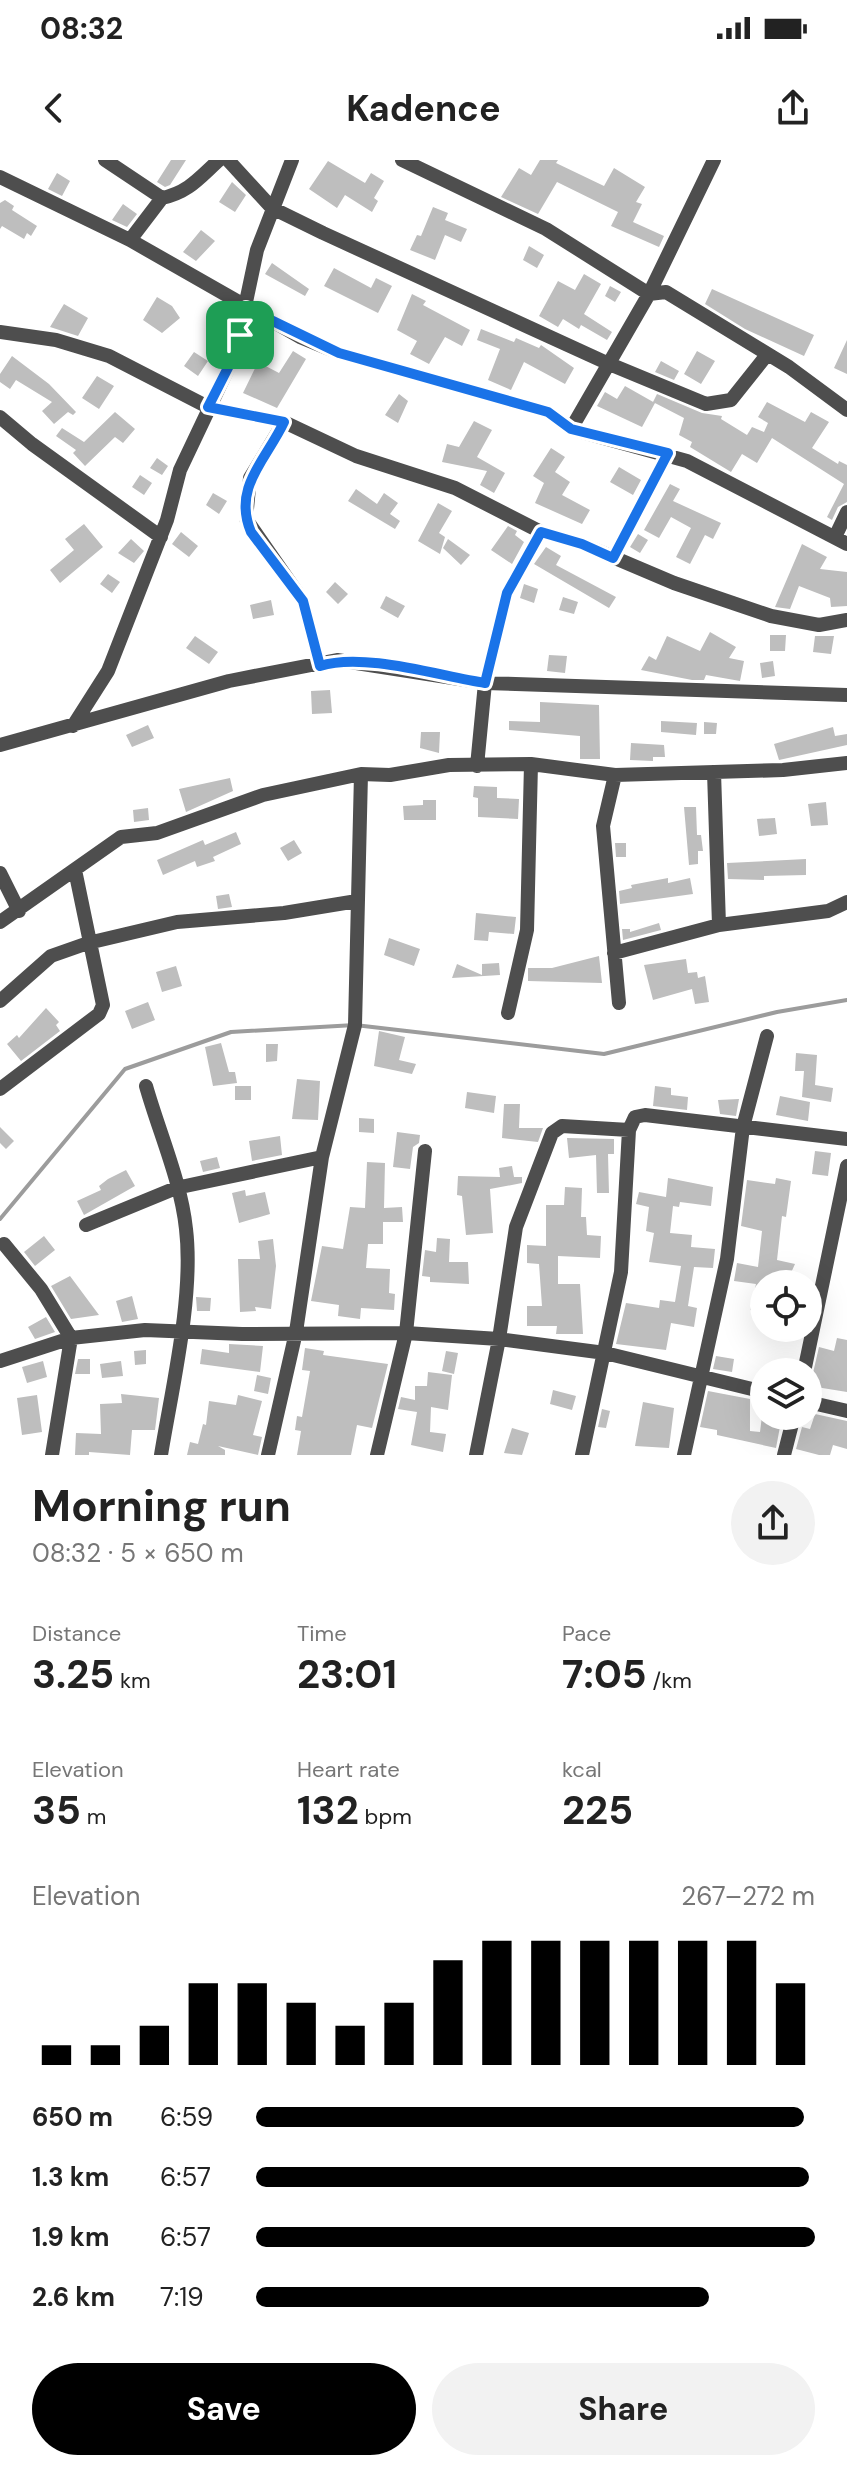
<!DOCTYPE html>
<html lang="en">
<head>
<meta charset="utf-8">
<style>
	body { margin:0; font-family:"DM Sans",sans-serif; background:#f2f2f2; color:#222; height:100vh; display:flex; flex-direction:column; font-size:30px; white-space:nowrap }
	* { box-sizing:border-box; margin:0 }
	p { font-size:26px; color:#767676 }
	.icon { flex:none; width:44px; height:44px; fill:none; stroke:currentColor; stroke-width:2; stroke-linecap:round; stroke-linejoin:round }
	.map { position:relative; height:1295px; overflow:hidden }
	.drawer { display:flex; flex-direction:column; background:#fff; flex:1 }
	.drawer>* { flex:none }
	.fabs { position:absolute; left:750px; top:1110px; display:grid; gap:16px }
	.fabs a { display:grid; place-items:center; width:72px; height:72px; border-radius:50%; background:#fff; box-shadow:0 8px 32px #0002; font-size:40px }
	.pin { position:absolute; display:grid; place-items:center; width:68px; height:68px; color:#fff; margin:-34px; border-radius:16px; box-shadow:0 4px 12px #0006 }
	.round { display:grid; place-items:center; flex:none; width:84px; height:84px; border-radius:42px; background:#f2f2f2 }
	.head { display:flex; align-items:center; justify-content:space-between; height:136px; padding:0 32px }
	h1 { font-size:44px; font-weight:700; line-height:60px }
	.metrics { display:grid; grid-template-columns:repeat(3,1fr); gap:12px; height:136px; padding:8px 32px }
	.metrics div { display:grid; align-content:center }
	.metrics b { font-size:40px; font-weight:700 }
	.metrics small { font-size:22px; font-weight:400 }
	.metrics p { font-size:22px }
	.chart { height:224px; padding:16px 32px }
	.chart p { display:flex; justify-content:space-between }
	.chart svg { width:100%; height:144px; margin-top:8px; stroke:#000; stroke-width:6 }
	.action { display:flex; gap:16px; margin-top:auto; padding:16px 32px }
	.action a { flex:1; height:92px; border-radius:48px; background:#000; color:#fff; font-size:32px; font-weight:700; line-height:92px; text-align:center }
	.action a+a { background:#f2f2f2; color:#222 }
	ul { padding:0 32px; list-style:none; font-size:26px }
	li { display:grid; grid-template-columns:128px 96px 1fr; align-items:center; height:60px }
	li i { height:20px; border-radius:10px; background:#000 }
	.status { display:flex; justify-content:space-between; align-items:center; height:56px; padding:0 40px; background:#fff; direction:ltr }
	.status svg { height:22px; fill:currentColor }
	header { display:flex; justify-content:space-between; align-items:center; height:104px; padding:0 32px; background:#fff; font-size:36px; font-weight:700 }
	.map>svg:first-child { display:block }
	.lines { fill:none; stroke-linecap:round; stroke-linejoin:round }
	.stream { stroke:#9c9c9c; stroke-width:4 }
	.building { fill:#bebebe }
	.minor { stroke:#4e4e4e; stroke-width:14 }
	.route-casing { stroke:#fff; stroke-width:16 }
	.route { stroke:#1a73e8; stroke-width:10 }
</style>
</head>
<body>
<div class="status"><b>08:32</b><svg viewBox="0 0 49 12"><path d="M0 12V9h3v3zM5 12V6h3v6zM10 12V3h3v9zM15 12V0h3v12zM26 1h20v11H26zM47 4h2v5h-2z"/></svg></div>
<header><svg class="icon" aria-label="back" viewBox="0 0 24 24"><path d="M15 5l-7 7 7 7"/></svg>Kadence<svg class="icon" aria-label="share" viewBox="0 0 24 24"><path d="M12 15V3M7 8l5-5 5 5M5 13v7h14v-7"/></svg></header>
<div class="map">
<svg width="847" height="1295" viewBox="0 0 847 1295">
	<rect width="100%" height="100%" fill="#fff"/>
	<g class="lines">
		<!-- stream -->
		<path class="stream" d="M0 1059 125 909 231 872 355 865 604 894 777 852 847 840"/>
	</g>
	<!-- building -->
	<path class="building" d="M171 0H186L170 25 165 27 157 22Z
		M540 0H558L556 3 604 26 614 8 645 27 636 42 642 44 633 62 664 76 659 87 611 66 618 52 557 22 538 54 501 37 519 8 531 15Z
		M328 1 365 23 371 13 384 21 374 38 378 41 372 52 345 35 337 48 309 29Z
		M57 13 70 21 62 36 48 29Z
		M232 22 246 35 235 52 219 42Z
		M5 40 14 46 12 50 37 66 31 76 27 73 24 79 2 66 0 69V43Z
		M123 44 137 54 127 67 112 60Z
		M433 47 448 53 445 60 467 69 461 82 445 75 435 100 410 90 417 75 421 76Z
		M201 70 215 81 196 101 183 92Z
		M529 86 544 95 537 108 523 100Z
		M272 103 309 129 305 136 265 114Z
		M334 108 371 128 376 118 392 126 378 153 324 126Z
		M584 114 601 124 584 154 612 172 607 180 581 165 579 169 563 159 558 167 539 156 558 121 575 130Z
		M610 126 621 132 615 142 605 136Z
		M712 129 814 175 804 196 745 169 705 144Z
		M412 134 426 141 423 145 470 170 462 186 445 177 429 204 410 194 417 181 397 170Z
		M157 137 172 146 180 158 162 173 143 160Z
		M64 144 88 158 78 176 50 167Z
		M481 169 514 182 516 178 539 188 541 185 574 208 565 224 524 202 511 230 488 220 500 189 477 180Z
		M847 180V214L834 208Z
		M293 191 306 199 277 248 243 233 258 202 279 213Z
		M697 191 715 201 701 224 684 214Z
		M194 192 208 201 198 216 184 206Z
		M12 196 49 224 76 252 73 255 68 252 54 264 42 251 52 242 16 220 10 229 0 222V214Z
		M661 201 679 211 674 220 655 212Z
		M97 216 114 226 99 249 82 238Z
		M625 226 655 243 642 267 597 246 605 232 617 239Z
		M399 234 408 241 398 263 385 255Z
		M657 234 702 253 722 256 721 259 747 275 752 267 764 272 768 263 758 257 767 242 805 262 811 252 829 262 812 288 838 304 839 301 847 305V342L838 347 832 360 827 357 844 324 772 278 757 303 742 294 731 312 690 287 692 282 679 275 684 258 653 242Z
		M115 252 135 269 123 283 115 277 85 306 73 293 76 290 56 276 62 268 84 282Z
		M474 261 492 270 477 297 505 313 494 333 480 325 487 311 442 302 447 284 459 287Z
		M551 288 565 297 555 312 570 322 562 335 590 350 582 364 535 343 544 323 533 316Z
		M157 298 168 306 162 315 150 308Z
		M619 307 641 320 633 335 610 322Z
		M140 315 152 323 144 335 132 327Z
		M670 324 680 329 673 341 721 363 713 379 705 375 690 404 676 397 691 368 671 357 659 378 644 370Z
		M356 329 377 344 384 333 398 343 390 354 400 361 395 369 348 341Z
		M213 333 227 341 219 354 206 345Z
		M438 343 452 351 439 373 445 377 440 394 418 381Z
		M84 364 103 387 60 423 50 410 74 390 65 379Z
		M508 366 517 371 515 375 524 382 512 404 491 390Z
		M181 372 198 386 189 397 172 384Z
		M638 374 648 380 640 393 630 387Z
		M131 379 144 391 134 403 118 393Z
		M448 379 470 395 461 405 443 388Z
		M802 384 827 397 820 409 847 412V446L831 447 830 438 799 426 790 449 775 447Z
		M546 387 561 396 556 405 616 437 609 448 534 404Z
		M108 414 120 422 112 433 100 424Z
		M335 422 348 434 338 444 326 432Z
		M524 424 538 429 534 443 520 438Z
		M386 436 405 446 398 458 380 448Z
		M563 437 578 442 574 454 559 450Z
		M271 440 274 455 253 459 250 445Z
		M710 472 736 487 729 498 744 501 740 521 706 515 704 520H692L641 510 649 496 656 500 667 476 700 491Z
		M770 475H786L785 491H770Z
		M195 476 218 492 209 504 186 488Z
		M815 476H834L831 494 813 492Z
		M549 495 567 496 565 513 547 511Z
		M773 501 775 516 762 518 760 503Z
		M330 530 332 553 312 554 311 531Z
		M540 542 599 545 600 599H580V576L509 570V561L540 562Z
		M661 561 697 563 696 575 661 572Z
		M704 562 717 563 716 574H704Z
		M148 565 154 578 132 587 126 575Z
		M833 567 835 576 847 574V585L779 600 774 584Z
		M421 572H440L439 593 420 588Z
		M631 583 664 585 665 597H653V601L630 600Z
		M230 618 233 631 186 652 179 629Z
		M474 626 497 627V638L519 639 518 659 478 657V638L473 637Z
		M423 640H436V660H404L403 646 423 645Z
		M826 642 828 665 811 666 808 644Z
		M684 647H696L697 675H701L703 691H698V704L689 705Z
		M148 648 149 660 134 662 133 650Z
		M775 658 777 674 759 676 757 659Z
		M236 672 241 684 213 697 215 701 197 707 195 701 163 715 157 700 203 680 205 685Z
		M294 680 302 693 288 701 280 688Z
		M615 683H626V697H616Z
		M806 699V715L764 716V720L728 719 727 703Z
		M668 718V723L690 718 693 734 620 744 619 731 632 728 631 725Z
		M229 734 232 747 218 749 216 736Z
		M476 753 516 757 514 774 489 772 488 781 474 780Z
		M659 763 661 770 623 780 622 769H630V772Z
		M389 778 420 789 414 806 384 795Z
		M599 796 602 823 528 821V808H552Z
		M686 799 688 813 697 812 698 818 705 816 709 842 695 844 692 829 653 840 644 805Z
		M499 803 500 815 452 818 457 804 482 815V804Z
		M176 806 182 826 162 832 156 812Z
		M148 842 155 860 132 869 125 851Z
		M46 848 59 862 56 865 60 871 21 901 7 884 17 875 19 878Z
		M379 871 405 877 399 900 416 904 412 914 374 906Z
		M221 883 229 912H235L237 923 213 926 205 887Z
		M266 884H278L277 901 266 902Z
		M796 893 817 895 815 925 833 928 831 942 802 937 804 911H795Z
		M297 919 320 921 318 960 292 959Z
		M235 926H251V940H235Z
		M655 926 671 928V935L688 937 687 950 653 946Z
		M467 932 496 936 494 953 465 948Z
		M780 936 810 942 808 961 776 955Z
		M739 939 736 956 720 954 718 940Z
		M504 944H520L519 968H543L538 982 502 978Z
		M359 958 374 959V973L359 972Z
		M0 967 14 981 6 989 0 983Z
		M397 972 420 975 419 983 413 987 410 1009 393 1007Z
		M280 976 282 995 252 1001 249 981Z
		M567 978 614 979V994H608L609 1033H597L596 995 569 998Z
		M815 991 831 993 828 1016 812 1014Z
		M217 997 220 1008 203 1012 200 1001Z
		M367 1002 385 1003 384 1048 402 1047 403 1062H383V1084H368L366 1108 390 1109 389 1133 395 1134 394 1150 361 1148 360 1159 338 1156 339 1145 311 1141 322 1086 343 1089 350 1047 365 1048Z
		M512 1006 514 1017H522V1023L490 1029 493 1073 466 1075 462 1036 457 1035 458 1016 500 1017 499 1008Z
		M126 1010 135 1026 84 1055 77 1041 101 1030 99 1026 108 1019Z
		M668 1018 713 1027 711 1046 680 1042 679 1047 673 1046 670 1073 692 1075 691 1087 715 1089 713 1108 694 1107 688 1146 697 1148 694 1167 671 1163 666 1190 616 1184 626 1143 659 1148 660 1140 675 1142 681 1106 649 1102 654 1073 646 1071 649 1047 636 1044 639 1032 666 1037Z
		M776 1018 791 1021 786 1057 782 1056 777 1100 795 1104 786 1124H764V1153L750 1150 756 1124 734 1121 737 1103 758 1107 762 1071 741 1066 747 1020 775 1024Z
		M565 1027 582 1028 581 1057H586L587 1075 601 1076 600 1098 558 1096V1124H580L583 1174H556L557 1166H527V1146H542L539 1104 527 1103V1085L546 1086V1045H564Z
		M245 1030 246 1036 265 1032 270 1054 239 1063 232 1033Z
		M44 1076 55 1090 35 1106 24 1092Z
		M437 1078 450 1079 449 1102H468L469 1124 430 1122V1117L422 1116 425 1090 436 1092Z
		M273 1079 276 1106 271 1149 255 1147 256 1151 240 1152 238 1099H260L258 1081Z
		M70 1116 99 1155 71 1159 51 1126Z
		M132 1136 138 1159 122 1162 116 1141Z
		M196 1137 211 1138 210 1151H197Z
		M46 1157 55 1172 35 1179 28 1167Z
		M837 1178 847 1180V1232L810 1226 819 1187 834 1191Z
		M229 1184 263 1186 260 1212 200 1204 202 1189 229 1193Z
		M305 1188 324 1191 323 1195 388 1204 372 1268 357 1265 351 1295H297L301 1271 295 1270 297 1256 302 1257 310 1211 302 1210Z
		M146 1190V1204L135 1205 134 1191Z
		M446 1191 458 1193 454 1214 442 1211Z
		M716 1196 734 1199 732 1212 713 1209Z
		M78 1199H90V1214H75Z
		M43 1201 47 1217 27 1223 22 1207Z
		M121 1201 123 1216 102 1218 100 1204Z
		M428 1212 452 1215 448 1250 431 1247 430 1272 446 1274 443 1292 411 1285 417 1252 398 1249 401 1237 415 1240V1226H427Z
		M257 1215 271 1218 268 1234 254 1231Z
		M553 1230 576 1236 572 1250 550 1244Z
		M708 1231 750 1239V1271L760 1272 762 1256H782L776 1288 717 1275V1270L700 1267Z
		M121 1234 159 1238 155 1270H132L130 1295 89 1292V1295H75L76 1273 101 1274 100 1244 122 1243Z
		M37 1235 42 1272 22 1275 17 1238Z
		M238 1235 262 1241 253 1275 262 1277 258 1295 218 1286 225 1290V1295H187L190 1282 198 1284 203 1264 206 1265 209 1241 236 1245Z
		M643 1242 674 1248 669 1288 635 1286Z
		M602 1249 610 1251 606 1268 598 1267Z
		M815 1254 847 1261V1289L833 1285 830 1295H819L796 1289 802 1267 810 1269Z
		M512 1268 529 1273 522 1295 504 1293Z"/>
	<g class="lines">
		<!-- minor -->
		<path class="minor" d="M105 0 162 38
			M228 0 272 48 323 73 607 203 706 244 731 240 766 196
			M402 0 546 69 649 134 666 132 789 207 847 250
			M0 17 130 80 300 177 339 193 548 252 571 269 687 301 847 384
			M130 80 162 38C189 32 199 18 219 0
			M0 172 56 180 109 196 208 247 284 262 356 296 455 328 541 372 582 384 674 423 771 456 819 465 847 460
			M0 257 32 284 161 377
			M284 262 250 318 246 359 303 441 320 506
			M571 269 649 134 714 0
			M835 377 847 352
			M613 398 668 293
			M73 566 108 511 167 360 180 310 235 194 257 90 292 0
			M0 585 229 521 337 500 485 523 847 535
			M477 606 485 523 507 433 541 372
			M714 612 719 765
			M615 615 603 666 619 843
			M0 713 19 751
			M0 762 121 677 157 673 263 635 361 614 390 615 449 605 531 604 615 615 783 610 847 603
			M614 793 719 765 828 751 847 742
			M0 841 51 796 88 783 177 762 284 753 357 741
			M508 853 527 770 531 604
			M146 926C159 972 181 1021 186 1069 194 1136 172 1228 161 1295
			M0 929 99 854 103 845 75 710
			M86 1065 176 1028 322 997
			M4 1084 41 1129 71 1178 52 1295
			M0 1201 71 1178 145 1170 242 1174 406 1173 499 1179 605 1193 764 1232
			M804 1212 847 1006
			M808 1242 847 1251
			M268 1295 296 1172 322 997 355 865 361 614
			M377 1295 406 1173 425 991
			M476 1295 499 1179 516 1067 552 973 562 966 629 970
			M582 1295 621 1112 629 970 635 957 645 955 847 979
			M684 1295 727 1099 743 967 767 876
			M784 1295 794 1256"/>
	</g>
	<g class="lines">
		<!-- route casing -->
		<g class="route-casing">
			<path id="route" d="M246 148 339 193 548 252 571 269 668 293 613 398 582 384 541 372 507 433 485 523C439 516 364 492 320 506L303 441 251 372C232 327 267 299 284 262L208 247 235 194Z"/>
		</g>
		<!-- route -->
		<use href="#route" class="route"/>
	</g>
</svg>
<div class="fabs">
<a><svg class="icon" aria-label="locate" viewBox="0 0 24 24"><circle cx="12" cy="12" r="6"/><path d="M12 2v4M12 18v4M2 12h4M18 12h4"/></svg></a>
<a><svg class="icon" aria-label="layers" viewBox="0 0 24 24"><path d="M12 4l9 5-9 5-9-5zM3 14l9 5 9-5"/></svg></a>
</div>
<div class="pin" style="left:240px;top:175px;background:#1e9e55"><svg class="icon" aria-label="arrive" viewBox="0 0 24 24"><path d="M6 21V4h12l-3 4 3 4H6"/></svg></div>
</div>
<section class="drawer">
<div class="head"><div><h1>Morning run</h1><p>08:32 · 5 × 650 m</p></div><a class="round"><svg class="icon" aria-label="share" viewBox="0 0 24 24"><path d="M12 15V3M7 8l5-5 5 5M5 13v7h14v-7"/></svg></a></div>
<div class="metrics">
<div><p>Distance</p><b>3.25<small> km</small></b></div>
<div><p>Time</p><b>23:01</b></div>
<div><p>Pace</p><b>7:05<small> /km</small></b></div>
</div>
<div class="metrics">
<div><p>Elevation</p><b>35<small> m</small></b></div>
<div><p>Heart rate</p><b>132<small> bpm</small></b></div>
<div><p>kcal</p><b>225</b></div>
</div>
<div class="chart"><p><span>Elevation</span>267–272 m</p>
<svg viewBox="0 0 160 44" preserveAspectRatio="none"><path d="M5 44V38M15 44V38M25 44V32M35 44V19M45 44V19M55 44V25M65 44V32M75 44V25M85 44V12M95 44V6M105 44V6M115 44V6M125 44V6M135 44V6M145 44V6M155 44V19"/></svg>
</div>
<ul>
<li><b>650 m</b>6:59<i style="width:98%"></i></li>
<li><b>1.3 km</b>6:57<i style="width:99%"></i></li>
<li><b>1.9 km</b>6:57<i style="width:100%"></i></li>
<li><b>2.6 km</b>7:19<i style="width:81%"></i></li>
</ul>
<div class="action"><a>Save</a><a>Share</a></div>
</section>
</body>
</html>
